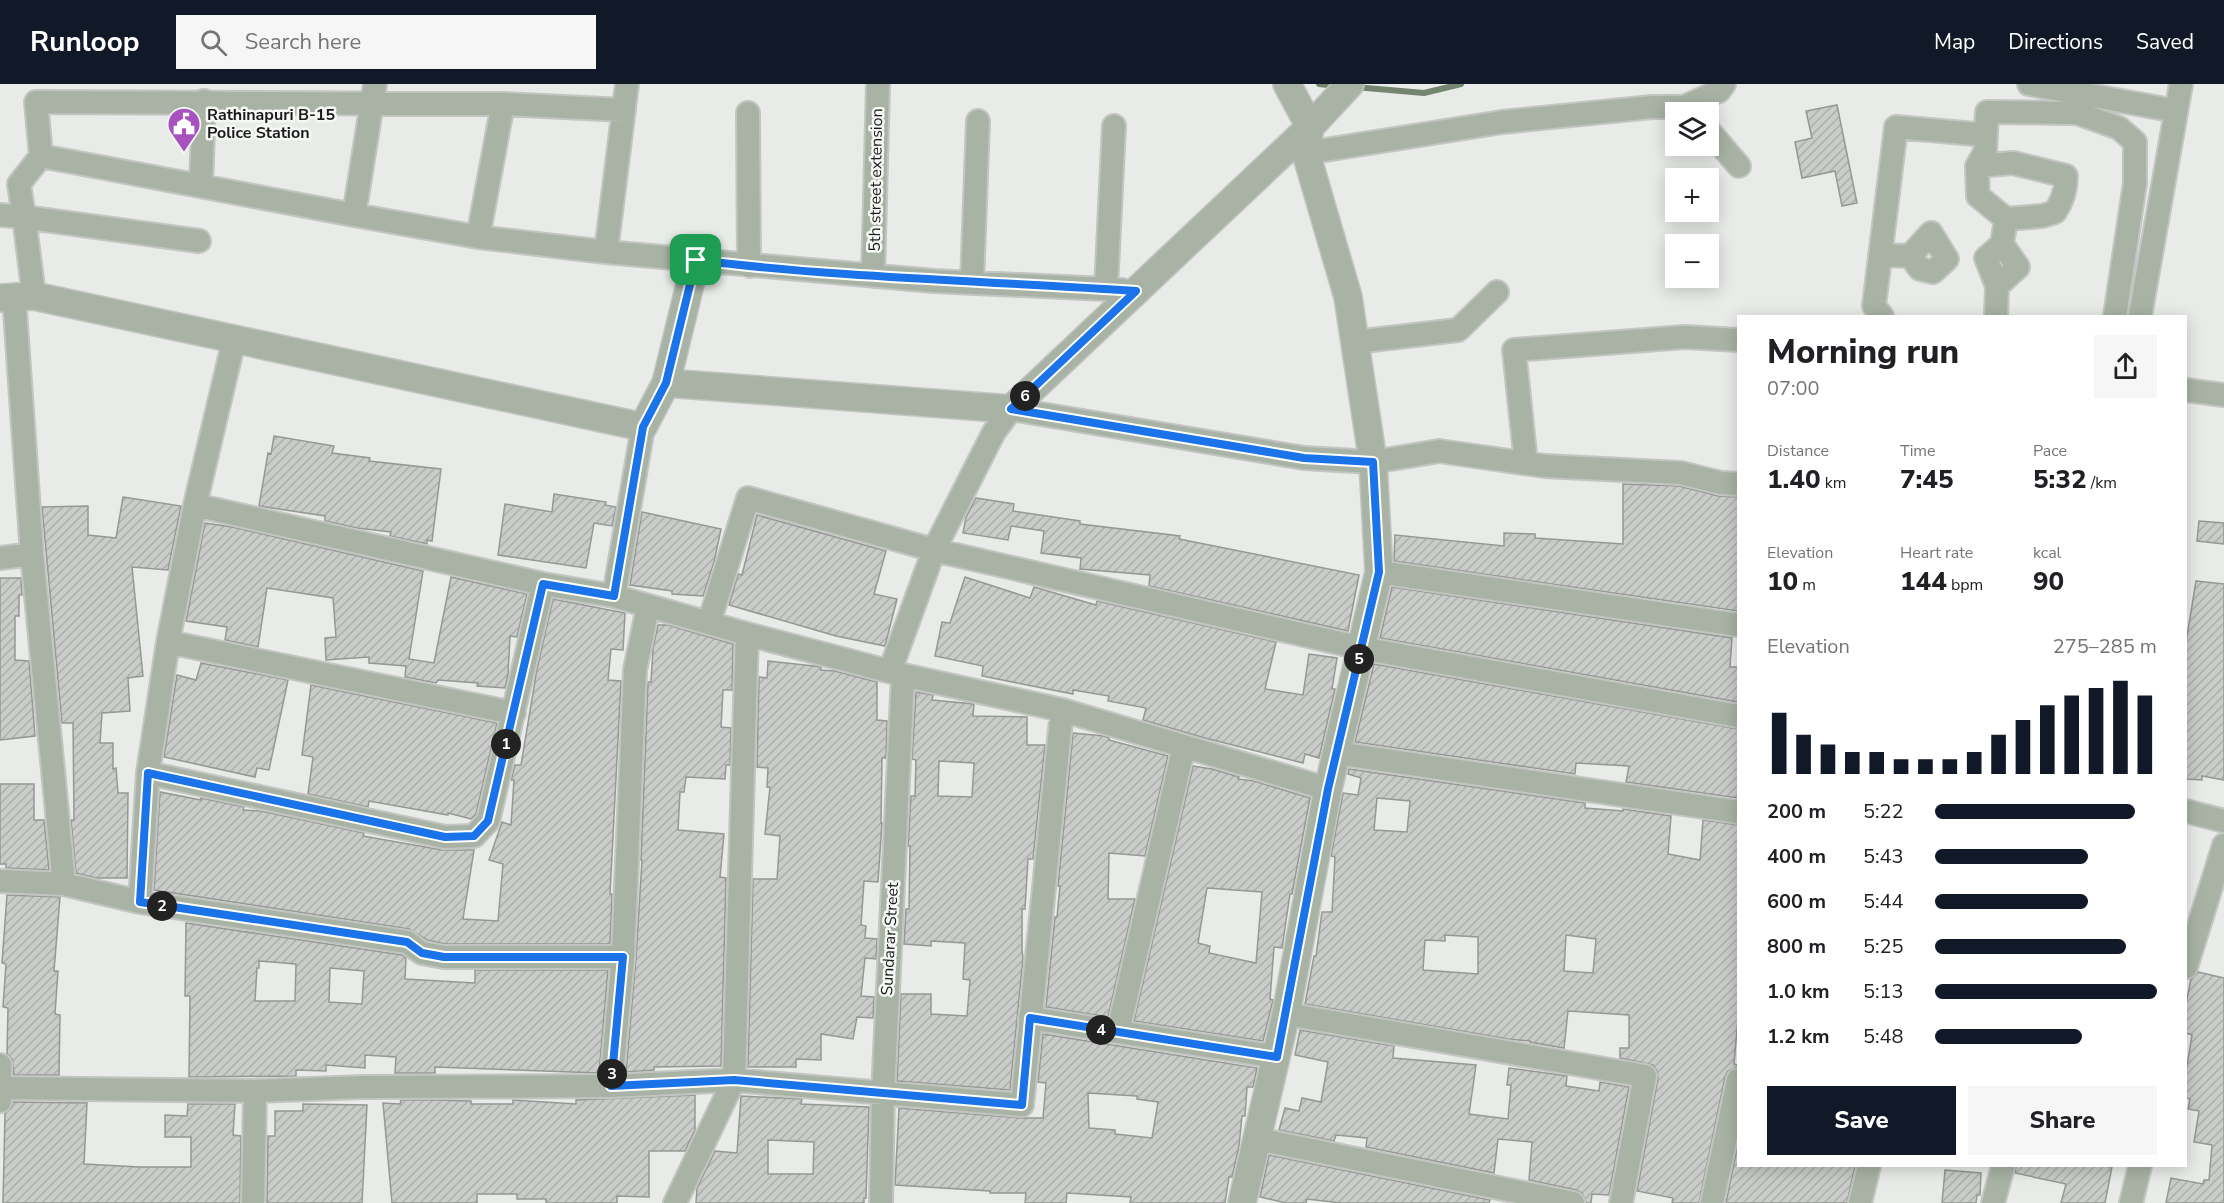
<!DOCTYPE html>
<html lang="en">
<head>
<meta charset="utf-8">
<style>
	body { margin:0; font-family:"Nunito Sans",sans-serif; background:#f6f6f6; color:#202124; height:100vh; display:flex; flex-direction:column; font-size:22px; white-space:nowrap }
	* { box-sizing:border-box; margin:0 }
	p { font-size:20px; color:#757577 }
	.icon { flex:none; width:33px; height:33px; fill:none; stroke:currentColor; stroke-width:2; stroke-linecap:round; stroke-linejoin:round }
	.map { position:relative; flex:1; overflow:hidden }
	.details { position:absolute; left:1737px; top:231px; width:450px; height:852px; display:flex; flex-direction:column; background:#fff; border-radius:0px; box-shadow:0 3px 15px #0003 }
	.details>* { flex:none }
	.buttons { position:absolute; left:1665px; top:18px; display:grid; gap:12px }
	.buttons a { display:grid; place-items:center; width:54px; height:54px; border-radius:0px; background:#fff; box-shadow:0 3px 15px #0003; font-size:30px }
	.pin { position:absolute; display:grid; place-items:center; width:51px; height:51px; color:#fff; margin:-26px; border-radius:12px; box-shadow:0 3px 9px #0006 }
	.km { position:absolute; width:30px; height:30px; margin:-15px; border-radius:50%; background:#222; color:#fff; font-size:16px; line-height:30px; text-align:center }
	.round { display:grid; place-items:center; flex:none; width:63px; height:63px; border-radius:0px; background:#f6f6f6 }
	.headline { display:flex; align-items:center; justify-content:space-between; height:102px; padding:0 30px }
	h1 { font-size:33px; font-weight:800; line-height:45px }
	.metrics { display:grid; grid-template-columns:repeat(3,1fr); gap:9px; height:102px; padding:6px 30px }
	.metrics div { display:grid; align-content:center }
	.metrics b { font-size:26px; font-weight:800 }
	.metrics small { font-size:16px; font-weight:400 }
	.metrics p { font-size:16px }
	.chart { height:168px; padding:12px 30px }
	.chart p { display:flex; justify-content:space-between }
	.chart svg { width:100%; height:108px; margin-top:6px; stroke:#111827; stroke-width:6 }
	.primary-button { display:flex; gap:12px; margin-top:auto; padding:12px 30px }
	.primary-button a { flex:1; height:69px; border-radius:0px; background:#111827; color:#fff; font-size:24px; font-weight:800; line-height:69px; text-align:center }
	.primary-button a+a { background:#f6f6f6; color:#202124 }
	ul { padding:0 30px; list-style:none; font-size:20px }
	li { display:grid; grid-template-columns:96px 72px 1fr; align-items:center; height:45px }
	li i { height:15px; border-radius:8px; background:#111827 }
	header { display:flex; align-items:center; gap:36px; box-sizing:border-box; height:84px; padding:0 30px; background:#111827; color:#fff }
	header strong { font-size:28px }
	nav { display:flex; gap:33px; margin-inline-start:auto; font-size:21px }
	.search { width:420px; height:54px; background:#f6f6f6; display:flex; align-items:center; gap:15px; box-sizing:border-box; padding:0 21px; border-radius:0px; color:#757577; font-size:22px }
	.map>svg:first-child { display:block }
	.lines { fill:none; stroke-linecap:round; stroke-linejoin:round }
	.stream { stroke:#758670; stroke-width:6 }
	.building { fill:url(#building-hatch); stroke:#959895; stroke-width:1.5; fill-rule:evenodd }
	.minor-casing { stroke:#c3c5c2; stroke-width:26 }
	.tertiary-casing { stroke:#c3c5c2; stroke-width:30 }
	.minor { stroke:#a8b3a5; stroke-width:22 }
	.tertiary { stroke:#a8b3a5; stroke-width:27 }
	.route-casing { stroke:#fff; stroke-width:12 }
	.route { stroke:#1a73e8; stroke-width:8 }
	.labels { text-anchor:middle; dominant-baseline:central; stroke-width:5; stroke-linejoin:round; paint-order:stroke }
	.poi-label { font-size:16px; font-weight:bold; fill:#191a19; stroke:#f5f8f4; text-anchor:start }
	.street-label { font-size:16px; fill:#191a19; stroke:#f5f8f4 }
</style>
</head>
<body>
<header>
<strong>Runloop</strong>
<div class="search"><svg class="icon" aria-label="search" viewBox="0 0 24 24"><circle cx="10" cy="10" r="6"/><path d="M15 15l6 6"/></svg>Search here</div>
<nav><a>Map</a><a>Directions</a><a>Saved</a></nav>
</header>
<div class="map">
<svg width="2224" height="1119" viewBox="0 0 2224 1119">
	<defs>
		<pattern id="building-hatch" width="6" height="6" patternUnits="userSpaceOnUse" patternTransform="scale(1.5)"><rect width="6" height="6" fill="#c9ccc8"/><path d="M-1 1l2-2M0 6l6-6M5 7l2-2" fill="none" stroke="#acafab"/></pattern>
	</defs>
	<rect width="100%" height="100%" fill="#e8ebe7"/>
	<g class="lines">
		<!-- stream -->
		<path class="stream" d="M1319 0 1336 2
			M1355 3 1424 9 1461 0"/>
	</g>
	<!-- building -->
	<path class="building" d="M1837 21 1857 119 1842 122 1835 87 1802 94 1795 58 1812 54 1806 27Z
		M274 352 334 362 332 369 370 374 369 377 441 385 432 457 427 456V460L390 452 391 448 357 444 325 437V432L259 422 268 369 271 370Z
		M1623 400 1679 402 1718 412 1738 413V527L1394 477 1395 451 1504 462V449L1535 450V454L1623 460Z
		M554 410 606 418 605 421 616 423 612 442 594 439 586 484 498 471 505 420 552 428Z
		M123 413 181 422 168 486 132 483 143 592 128 594 130 627 102 629 100 659H113V685L116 684 118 709H128L127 794H96L76 789 71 736H74L73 639H62L42 423 88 422V451L116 454Z
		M976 414 1014 420 1013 427 1080 437V440L1180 452 1179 455 1359 491 1348 547 1149 502 1150 491 1080 485 1081 474 1041 469 1044 447 1011 442 1008 456 963 449 966 433Z
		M642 428 721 445 714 478 703 512 672 510V507L630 501Z
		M757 431 886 467 874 510 897 515 885 562 836 552 729 521 738 490 742 491Z
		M2199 437 2224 439V460L2197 457Z
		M205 439 232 443 423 487 409 575 434 579 451 493 527 510 517 553 510 552 508 591 505 604 477 602 478 599 438 596 436 599 405 593 406 582 369 579V573L326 576 325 554 336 553 333 514 267 504 258 563 225 556 227 543 186 537Z
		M965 493 1030 514 1034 503 1096 521 1097 517 1276 558 1265 605 1303 611 1309 570 1337 574 1332 605H1335L1319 674 1305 670 1303 679 1205 654 1143 636 1146 624 1108 617 1109 612 1073 606V610L982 592 983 582 935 572 942 538 950 539Z
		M0 494H21L22 511H19V532H15V576L29 577 35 652 0 656Z
		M2196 497 2224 500V696L2202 692V696L2186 695V558Z
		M1392 503 1732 554 1730 583H1738V618L1380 554Z
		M553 515 625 529 623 566 611 565 608 596 621 597 610 810H612L610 860H445L427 856 409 845 154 806 160 708 201 716V714L244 723 243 726 261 727 364 749 363 752 442 766H474L463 835 498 837 503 780 489 776 502 738 511 741 514 696H511L515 681H521L537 585Z
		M658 541H668L733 560 732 606H723L721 643 731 644 730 681H726L725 695 686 693 684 708H680L678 746 724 750 720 793 726 794 721 982 654 983V986L626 988 636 874 642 776H641L648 598H651L653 564Z
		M768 577 814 582 821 583V586L835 587 877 598V636L887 637 886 674H882L881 739H882L878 798 864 797 861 841 866 842 865 854 877 855 876 875 865 874 861 912 874 913 873 934 857 933 853 955 821 950V976L796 975V983H748L753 795H777L780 752 765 750 770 703H767L768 684 757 683 759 593 767 594Z
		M201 579 288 596 269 686 257 684 255 693 164 673 177 591 196 596Z
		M1374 580 1738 645V714L1626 698 1629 682 1576 679 1575 690 1355 658Z
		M311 601 497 639 476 730 471 735 448 729V731L369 717 368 723 308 710 313 673 302 671Z
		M916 608 933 611 932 616 974 620 973 632 1027 633V661H1045L1033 775H1028L1025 825H1022V866L1023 874 1010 1006 897 997 901 910H931V930L967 932 970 896 963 895 965 859 931 857V862L904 860 906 825H909L910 762H908L911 712H915L916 676 912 675ZM939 677 974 679 972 713 938 712Z
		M1073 649 1104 652 1109 654V656L1168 672 1145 772 1109 769 1108 815H1135L1108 933 1046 923 1055 833H1057L1060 802H1058Z
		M1193 682 1212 685 1239 693 1238 695 1254 697 1310 714 1292 810H1290L1282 864 1274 863 1270 915 1273 916 1263 957 1134 937ZM1207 804 1262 808 1256 879 1209 869 1210 862 1198 859Z
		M1349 685 1585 719V724L1623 727V725L1671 732 1668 770 1700 776 1703 736 1738 741V935L1734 980 1738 981V983L1728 987 1725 993 1699 1119H1672L1673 1114 1637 1107 1658 994 1657 987 1653 981 1620 974V964H1629V931L1568 927 1564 964 1530 958V957L1508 955 1305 920 1314 872H1316L1322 828H1332L1335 773 1331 772 1343 709 1358 711 1361 694 1348 690ZM1377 714 1410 717 1407 748 1374 746ZM1445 851 1478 853V890L1423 886 1425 856 1445 857ZM1566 851 1596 855 1593 889 1564 887Z
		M0 700H34V736H44L49 786 6 784V780H0Z
		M7 811 60 813 54 887H58L55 930 60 931 59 991H14L12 975 7 970 8 924 3 923 6 880 2 879Z
		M186 839 402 871 406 874 405 895 475 899V886H608L599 989 435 983V989H395L396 973 365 971V984L326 981V987L296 986V992L189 993 190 912H185ZM259 877 296 880 295 917H255L257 884H259ZM330 884 364 887 362 920 329 918Z
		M2198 888 2224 894V1119H2166L2171 1094 2203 1100 2204 1096H2209L2212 1061 2194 1058 2199 1027 2188 1025 2190 1015 2186 1014V988L2192 951 2186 949V919L2191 895Z
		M1300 946 1394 962 1393 974 1476 981 1469 1030 1508 1035 1511 1001H1507L1509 984 1567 992 1566 1002 1599 1007 1600 998 1629 1003 1609 1111 1592 1110 1591 1119H1586L1582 1109 1576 1106 1529 1096 1532 1058 1498 1055 1494 1089 1366 1063 1367 1054 1336 1051 1334 1057 1279 1046 1285 1024 1299 1027 1302 1014 1321 1018 1328 978 1295 971Z
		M1043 950 1257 984 1253 1003H1247L1245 1032H1242L1239 1062 1232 1093H1229L1225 1119H1130L1131 1113 1067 1109 1066 1119H1025L1026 1109H990V1107L895 1101 899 1024 1021 1034H1043L1046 999 1038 998ZM1088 1009 1137 1012V1015L1158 1018 1152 1054 1115 1050V1046L1089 1044Z
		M695 1011V1046L685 1067H649V1113L617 1112V1119H546V1115H517V1110H477V1119H392L383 1019 400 1020 401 1016H434L471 1017V1020H513V1016L576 1020V1016Z
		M741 1012 802 1015 801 1020 869 1023 866 1114H864V1119H696L697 1104 715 1067 737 1069ZM768 1056 814 1058 813 1090H768Z
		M13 1018 87 1019 84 1080 140 1083H191V1053H165V1031L187 1032 188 1020H235L233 1051 241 1052 240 1119H3L5 1029 11 1024Z
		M303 1020 367 1021 362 1119H267L268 1052H275V1027H303Z
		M1738 1059V1082H1855L1847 1119H1726Z
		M1269 1071 1490 1116 1489 1119H1341L1307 1115 1306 1119H1286L1260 1113Z
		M2016 1082H2102L2112 1083 2105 1119H2061L2066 1100 2015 1089Z
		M1945 1086 1981 1089 1980 1111H1977L1976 1119H1942Z"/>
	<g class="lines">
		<!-- minor casing -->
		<g class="minor-casing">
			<path id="minor" d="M375 0 354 131 478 153
				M627 0 606 168 934 197 1106 205
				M2029 0 2176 27
				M503 20 478 153 606 168
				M748 29 749 182
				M1114 42 1106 205 1122 206
				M1708 46 1739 82
				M1306 69 1502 38 1652 23H1684L1719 7 1724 0
				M41 72 36 18 503 20 624 26
				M1977 82 2013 79 2066 92C2066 106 2063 116 2055 128L2042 132 2006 135
				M201 102 204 17
				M0 131 24 133 19 100 41 72 354 131
				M1880 171 1910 172 1920 185 1933 188 1947 175 1931 149 1910 172
				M873 192 878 0
				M972 199 978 37
				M1997 202 2018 183 2002 160
				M34 212 24 133 199 157
				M14 213 32 470 64 800
				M1882 232 1874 222 1896 43 1986 51
				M1996 232 1997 202 1986 174 2002 160 2006 135 1978 112 1977 82 1985 68 1987 28 2077 29 2119 44 2135 58V99L2115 232
				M2140 232 2181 0
				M1355 258 1458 246 1497 208
				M2186 306 2224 311
				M1526 379 1514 266 1685 253 1738 256
				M195 421 543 500 614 512 747 550 903 591 1062 626 1328 705
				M0 474 32 470
				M1379 488 1738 541
				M614 512 643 343
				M709 539 748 414 934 466 1361 564 1738 632
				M168 558 514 629
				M890 587 934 466 994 348 1011 325 1304 374 1373 378 1439 367 1545 382 1681 389 1721 399 1738 400
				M1336 669 1738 728
				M148 689 445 753 474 752 488 737 543 500
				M2186 727 2224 737
				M0 797 64 800 140 818 407 858 422 869 444 873H623
				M140 818 148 689 168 558 195 421 234 256
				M2186 883 2224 761
				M1286 930 1645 992 1621 1119
				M1030 934 1277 973
				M1118 948 1184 662
				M0 981V1017
				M611 1002 623 873 635 586 648 523
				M0 1004 255 1007 364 1003 611 1002 734 996 1022 1021 1062 626
				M1257 1055 1573 1119
				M253 1119 255 1007
				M675 1119 734 996 747 550
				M881 1119 883 1010 903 591
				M1712 1119 1738 996
				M1860 1119 1869 1082
				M1993 1119 2003 1082
				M2131 1119 2140 1082"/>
		</g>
		<!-- tertiary casing -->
		<g class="tertiary-casing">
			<path id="tertiary" d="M0 214 34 212 643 343 666 299 696 176
				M666 299 1011 325 1310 43 1350 0
				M1242 1119 1286 930 1328 705 1379 488 1373 378 1348 213 1306 69 1310 43 1287 0"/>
		</g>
		<!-- minor -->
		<use href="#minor" class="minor"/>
		<!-- tertiary -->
		<use href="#tertiary" class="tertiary"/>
	</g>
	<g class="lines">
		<!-- route casing -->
		<g class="route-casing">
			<path id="route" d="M696 176C842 194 989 197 1136 207L1011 325 1304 374 1373 378 1379 488 1328 705 1277 973 1030 934 1022 1021 734 996 611 1002 623 873H444L422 869 407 858 140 818 148 689 445 753 474 752 488 737 543 500 614 512 643 343 666 299Z"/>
		</g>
		<!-- route -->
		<use href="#route" class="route"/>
	</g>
	<!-- icons -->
	<defs>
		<g id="civic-pin" transform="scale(1.725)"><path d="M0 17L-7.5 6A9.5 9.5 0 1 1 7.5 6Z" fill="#a852c0" stroke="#f5f8f4"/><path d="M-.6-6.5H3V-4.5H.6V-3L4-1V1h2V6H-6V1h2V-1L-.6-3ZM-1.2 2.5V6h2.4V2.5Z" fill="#fff"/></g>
	</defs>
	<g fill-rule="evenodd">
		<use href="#civic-pin" x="184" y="40"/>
	</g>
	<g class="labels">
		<!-- poi labels -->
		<g class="poi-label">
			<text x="207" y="31">Rathinapuri B-15<tspan x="207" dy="18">Police Station</tspan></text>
		</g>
		<!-- street labels -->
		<g class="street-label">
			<text transform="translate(876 96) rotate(-89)">5th street extension</text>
			<text transform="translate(890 855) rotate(-87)">Sundarar Street</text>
		</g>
	</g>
</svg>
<div class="buttons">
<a><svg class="icon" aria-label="layers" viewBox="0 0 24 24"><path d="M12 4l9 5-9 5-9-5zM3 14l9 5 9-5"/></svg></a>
<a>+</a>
<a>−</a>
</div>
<div class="pin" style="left:696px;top:176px;background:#1e9e55"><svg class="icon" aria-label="arrive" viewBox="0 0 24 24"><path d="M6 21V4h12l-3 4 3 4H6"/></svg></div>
<b class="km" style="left:506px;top:660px">1</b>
<b class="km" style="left:162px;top:822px">2</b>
<b class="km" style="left:612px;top:990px">3</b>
<b class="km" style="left:1101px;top:946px">4</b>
<b class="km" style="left:1359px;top:575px">5</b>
<b class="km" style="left:1025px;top:312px">6</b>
<section class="details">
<div class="headline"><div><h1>Morning run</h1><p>07:00</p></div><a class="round"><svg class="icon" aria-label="share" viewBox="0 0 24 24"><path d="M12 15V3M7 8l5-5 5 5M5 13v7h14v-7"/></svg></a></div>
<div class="metrics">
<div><p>Distance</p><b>1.40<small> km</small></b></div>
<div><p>Time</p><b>7:45</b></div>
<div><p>Pace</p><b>5:32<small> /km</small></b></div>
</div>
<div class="metrics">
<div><p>Elevation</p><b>10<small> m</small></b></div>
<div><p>Heart rate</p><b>144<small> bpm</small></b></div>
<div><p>kcal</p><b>90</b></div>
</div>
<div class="chart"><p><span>Elevation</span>275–285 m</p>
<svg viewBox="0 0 160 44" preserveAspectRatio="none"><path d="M5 44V19M15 44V28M25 44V32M35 44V35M45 44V35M55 44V38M65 44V38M75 44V38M85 44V35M95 44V28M105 44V22M115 44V16M125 44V12M135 44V9M145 44V6M155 44V12"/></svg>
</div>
<ul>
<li><b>200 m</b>5:22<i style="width:90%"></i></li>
<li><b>400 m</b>5:43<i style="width:69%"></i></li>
<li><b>600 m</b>5:44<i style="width:69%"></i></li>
<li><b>800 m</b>5:25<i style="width:86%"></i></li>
<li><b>1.0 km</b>5:13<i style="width:100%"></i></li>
<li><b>1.2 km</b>5:48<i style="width:66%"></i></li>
</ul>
<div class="primary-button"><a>Save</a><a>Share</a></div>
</section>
</div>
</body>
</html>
